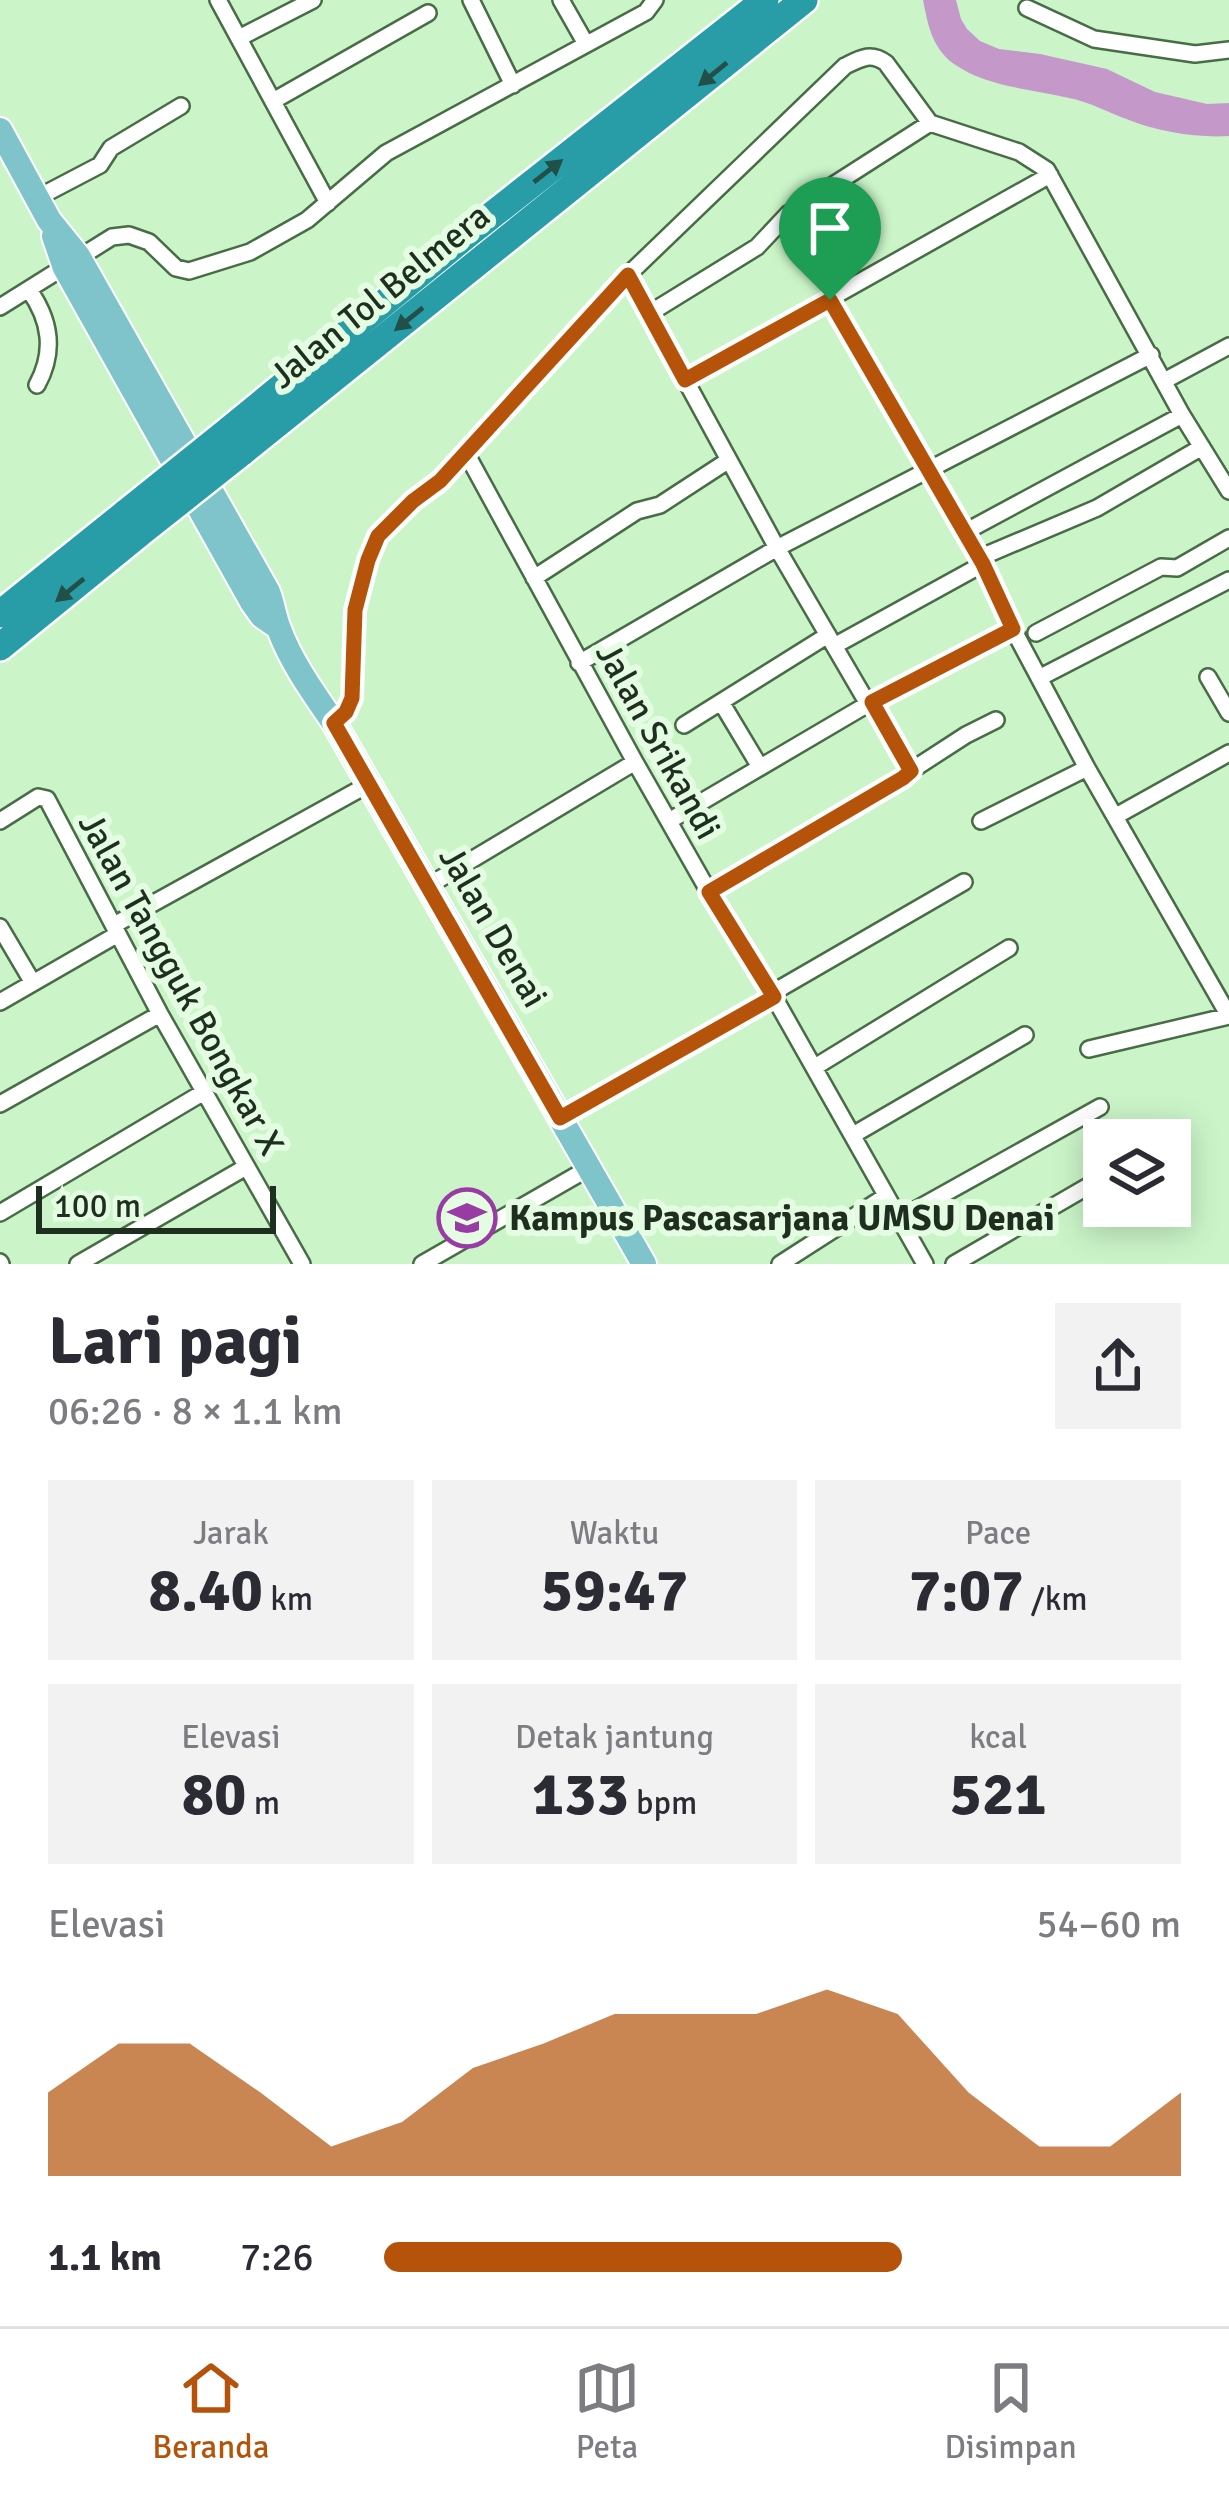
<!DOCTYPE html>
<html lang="id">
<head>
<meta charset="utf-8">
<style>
	body { margin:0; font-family:Signika,sans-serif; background:#f2f2f3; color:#2b2b33; height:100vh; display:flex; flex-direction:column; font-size:45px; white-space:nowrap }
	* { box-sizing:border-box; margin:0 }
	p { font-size:39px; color:#7c7c81 }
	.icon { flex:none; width:66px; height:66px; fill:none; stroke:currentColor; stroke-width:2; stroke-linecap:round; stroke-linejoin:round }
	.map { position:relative; height:1264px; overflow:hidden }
	.details { display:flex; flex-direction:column; background:#fff; flex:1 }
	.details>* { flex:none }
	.tools { position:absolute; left:1083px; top:1119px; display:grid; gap:24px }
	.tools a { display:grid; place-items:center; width:108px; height:108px; border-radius:0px; background:#fff; box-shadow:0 6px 30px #0003; font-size:60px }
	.scale { position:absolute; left:36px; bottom:30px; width:240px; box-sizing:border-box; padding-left:12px; border:6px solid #1f2f1f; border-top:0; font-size:33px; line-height:42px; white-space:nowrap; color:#1f2f1f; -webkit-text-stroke:9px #e4fde2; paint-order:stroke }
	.pin { position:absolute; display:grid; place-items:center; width:102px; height:102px; color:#fff; margin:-123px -51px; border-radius:50% 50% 50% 0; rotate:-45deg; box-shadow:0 0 12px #0007 }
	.pin .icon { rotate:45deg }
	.round { display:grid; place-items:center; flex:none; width:126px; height:126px; border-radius:0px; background:#f2f2f3 }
	.head { display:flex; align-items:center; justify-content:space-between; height:204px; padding:0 48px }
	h1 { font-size:66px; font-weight:700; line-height:90px }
	.figures { display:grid; grid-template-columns:repeat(3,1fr); gap:18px; height:204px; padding:12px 48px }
	.figures div { display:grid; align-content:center; border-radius:0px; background:#f2f2f3; text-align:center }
	.figures b { font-size:60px; font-weight:700 }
	.figures small { font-size:33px; font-weight:400 }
	.figures p { font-size:33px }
	.chart { height:336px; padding:24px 48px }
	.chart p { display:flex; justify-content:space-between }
	.chart svg { width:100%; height:216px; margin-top:12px; fill:#b45309; opacity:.7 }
	ul { padding:0 48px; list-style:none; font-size:39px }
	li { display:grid; grid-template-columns:192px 144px 1fr; align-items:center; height:90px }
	li i { height:30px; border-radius:15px; background:#b45309 }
	.tabs { display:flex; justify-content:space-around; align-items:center; height:168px; border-top:3px solid #e1e1e2; background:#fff; font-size:33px; color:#7c7c81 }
	.tabs a { display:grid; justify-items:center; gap:6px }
	.tabs .active { color:#b45309 }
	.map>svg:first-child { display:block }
	.water { fill:#c598ca }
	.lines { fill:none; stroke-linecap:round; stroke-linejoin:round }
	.minor-casing { stroke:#486c46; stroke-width:20 }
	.primary-casing { stroke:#fff; stroke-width:28 }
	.motorway-casing { stroke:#fff; stroke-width:32 }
	.minor { stroke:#fff; stroke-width:15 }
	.primary { stroke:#7ec4ca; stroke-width:24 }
	.motorway { stroke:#289da7; stroke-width:27 }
	.motorway-bridge-casing { stroke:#fff; stroke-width:32; stroke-linecap:butt }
	.motorway-bridge { stroke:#289da7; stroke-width:27 }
	.oneway { fill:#225048 }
	.route-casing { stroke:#fff; stroke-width:24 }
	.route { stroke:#b45309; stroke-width:15 }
	.labels { text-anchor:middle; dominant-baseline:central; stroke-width:12; stroke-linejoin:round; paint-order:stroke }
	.street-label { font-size:36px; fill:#1f2f1f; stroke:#e4fde2 }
	.poi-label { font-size:36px; font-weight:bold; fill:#1f2f1f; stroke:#e4fde2; text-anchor:start }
</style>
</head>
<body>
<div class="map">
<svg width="1229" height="1264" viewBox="0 0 1229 1264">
	<rect width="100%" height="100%" fill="#cbf5c9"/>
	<!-- water -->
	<path class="water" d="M923 0H956L961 19 967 29 980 41 999 49 1040 54 1107 69 1155 92 1207 104 1229 103V136C1197 138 1159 132 1129 120 1109 113 1090 102 1069 98 1031 89 987 87 954 64 932 48 928 25 923 0Z"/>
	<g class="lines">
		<!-- minor casing -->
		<g class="minor-casing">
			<path id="minor" d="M218 0 328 203
				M471 0 513 85
				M561 0 586 44
				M1027 8 1094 39 1195 54 1229 50
				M239 38 313 0
				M273 101 428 13
				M37 198 100 165 111 148 181 106
				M628 275 777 548 868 704
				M29 290C51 321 55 352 37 385
				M830 300 983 564 1013 629 1087 768 1229 1016
				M0 307 112 237 129 235 149 242 176 268 189 271 250 252 307 220 386 153 646 12 655 0
				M650 313 757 247 788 214 930 123
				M685 380 1050 175
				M1164 381 1229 346
				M465 451 635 762 709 892 774 997 925 1264
				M965 532 1182 415
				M979 558 1097 508 1202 447
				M534 578 637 511 660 505 729 460
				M1036 633 1161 567 1177 568 1229 538
				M834 646 983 564
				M579 663 777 548 1151 355
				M1208 677 1229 713
				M1039 678 1229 580
				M721 702 760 767
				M872 702 911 771
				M334 723 346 712 352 698 355 609 368 560 378 537 413 501 439 481 628 275 845 66C861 58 871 52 886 63L930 123 1019 152 1047 170 1182 415 1229 491
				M684 725 828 635
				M1116 816 1229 753
				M0 821 38 797 47 799 160 1014 302 1264
				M669 821 868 704 1013 629
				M981 821 1087 768
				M428 886 635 762
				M709 892 835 820 966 735 996 720
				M114 925 369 784
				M0 927 33 983
				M772 993 964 882
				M0 1002 118 934
				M1089 1049 1229 1016
				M815 1067 1009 948
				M0 1104 160 1014
				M560 1118 774 997
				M853 1135 1025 1035
				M0 1213 204 1092
				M899 1219 1100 1107
				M0 1262 1 1264
				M78 1264 246 1167
				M422 1264 589 1168
				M780 1264 886 1196
				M954 1264 1104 1177"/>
		</g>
		<!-- primary casing -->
		<g class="primary-casing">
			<path id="primary" d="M0 130 49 220 78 256 268 592C273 605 274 617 279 629 291 662 314 694 334 723L644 1264
				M54 236 65 268 252 602 262 616 278 627"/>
		</g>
		<!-- motorway casing -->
		<g class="motorway-casing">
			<path id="motorway" d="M229 430 468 234 765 0
				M241 453 804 0
				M0 614 127 512
				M0 647 140 533"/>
		</g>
		<!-- minor -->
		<use href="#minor" class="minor"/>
		<!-- primary -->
		<use href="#primary" class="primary"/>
		<!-- motorway -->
		<use href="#motorway" class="motorway"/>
		<!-- motorway-bridge casing -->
		<g class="motorway-bridge-casing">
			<path id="motorway-bridge" d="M127 512 229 430
				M140 533 241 453"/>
		</g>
		<!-- motorway-bridge -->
		<use href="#motorway-bridge" class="motorway-bridge"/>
	</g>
	<!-- one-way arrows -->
	<defs><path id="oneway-solid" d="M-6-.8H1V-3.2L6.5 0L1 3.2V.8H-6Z" transform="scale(3)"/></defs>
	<g class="oneway">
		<use href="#oneway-solid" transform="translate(713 74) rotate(141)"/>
		<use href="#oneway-solid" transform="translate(548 171) rotate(-38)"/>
		<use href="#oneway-solid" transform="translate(409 319) rotate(141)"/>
		<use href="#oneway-solid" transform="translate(70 590) rotate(141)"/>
	</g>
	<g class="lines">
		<!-- route casing -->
		<g class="route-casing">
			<path id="route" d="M628 275 685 380 830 300 983 564 1013 629 872 702 911 771 903 778 709 892 774 997 560 1118 334 723 346 712 352 698 355 610 368 560 378 536 413 501 440 481Z"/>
		</g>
		<!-- route -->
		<use href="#route" class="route"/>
	</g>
	<!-- icons -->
	<defs>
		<g id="university-ring" transform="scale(3)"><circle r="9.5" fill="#e4fde2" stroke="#993ba4" stroke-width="1.5"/><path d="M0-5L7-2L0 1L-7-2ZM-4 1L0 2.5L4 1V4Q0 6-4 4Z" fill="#993ba4"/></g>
	</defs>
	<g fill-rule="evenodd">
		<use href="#university-ring" x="467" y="1218"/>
	</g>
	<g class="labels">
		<!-- street labels -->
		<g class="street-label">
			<text transform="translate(380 296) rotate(-39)">Jalan Tol Belmera</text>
			<text transform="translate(658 741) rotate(61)">Jalan Srikandi</text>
			<text transform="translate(493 927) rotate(60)">Jalan Denai</text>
			<text transform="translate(181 984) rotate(61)">Jalan Tangguk Bongkar X</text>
		</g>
		<!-- poi labels -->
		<g class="poi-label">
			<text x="509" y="1218">Kampus Pascasarjana UMSU Denai</text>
		</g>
	</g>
</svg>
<div class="tools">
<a><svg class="icon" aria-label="layers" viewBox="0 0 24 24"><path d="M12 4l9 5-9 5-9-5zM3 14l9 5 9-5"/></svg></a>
</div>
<div class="scale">100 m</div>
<div class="pin" style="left:830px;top:300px;background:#1e9e55"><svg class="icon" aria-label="arrive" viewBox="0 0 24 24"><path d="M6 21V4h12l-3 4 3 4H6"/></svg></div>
</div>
<section class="details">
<div class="head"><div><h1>Lari pagi</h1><p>06:26 · 8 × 1.1 km</p></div><a class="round"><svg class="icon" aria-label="share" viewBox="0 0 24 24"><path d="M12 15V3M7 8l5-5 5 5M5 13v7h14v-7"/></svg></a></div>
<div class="figures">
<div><p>Jarak</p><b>8.40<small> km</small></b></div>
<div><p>Waktu</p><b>59:47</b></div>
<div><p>Pace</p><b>7:07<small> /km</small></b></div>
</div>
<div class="figures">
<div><p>Elevasi</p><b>80<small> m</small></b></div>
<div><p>Detak jantung</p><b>133<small> bpm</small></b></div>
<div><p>kcal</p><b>521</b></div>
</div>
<div class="chart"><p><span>Elevasi</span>54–60 m</p>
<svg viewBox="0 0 160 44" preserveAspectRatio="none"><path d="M0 44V27L10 17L20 17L30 27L40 38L50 33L60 22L70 17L80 11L90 11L100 11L110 6L120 11L130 27L140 38L150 38L160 27V44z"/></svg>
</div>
<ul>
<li><b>1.1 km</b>7:26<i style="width:65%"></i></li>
</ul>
</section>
<nav class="tabs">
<a class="active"><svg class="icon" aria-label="home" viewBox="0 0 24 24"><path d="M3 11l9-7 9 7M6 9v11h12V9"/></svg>Beranda</a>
<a><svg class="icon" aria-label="map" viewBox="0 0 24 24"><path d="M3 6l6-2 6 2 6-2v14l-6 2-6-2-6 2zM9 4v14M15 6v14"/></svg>Peta</a>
<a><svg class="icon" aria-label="saved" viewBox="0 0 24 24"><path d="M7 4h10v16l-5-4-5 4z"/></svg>Disimpan</a>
</nav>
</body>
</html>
